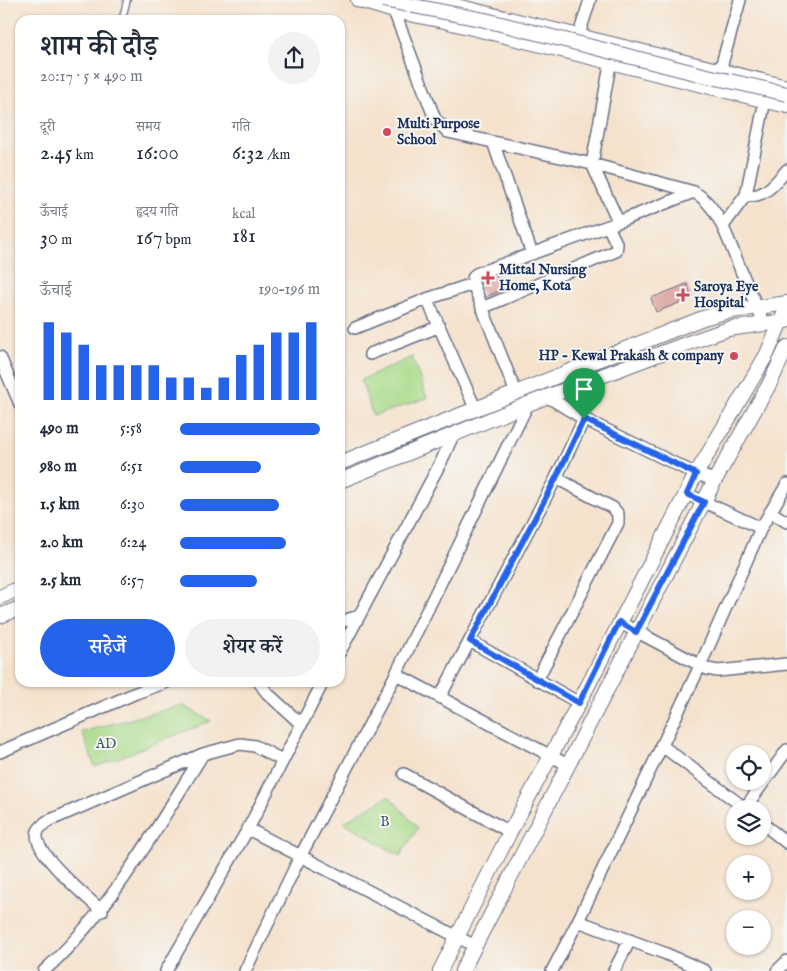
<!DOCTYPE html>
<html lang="hi">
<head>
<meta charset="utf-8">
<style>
	body { margin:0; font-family:"IM FELL English","Noto Serif Devanagari",serif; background:#f2f2f3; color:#1f2937; height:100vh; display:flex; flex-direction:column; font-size:19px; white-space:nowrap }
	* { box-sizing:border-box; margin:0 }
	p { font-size:16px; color:#747a83 }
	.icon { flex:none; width:28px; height:28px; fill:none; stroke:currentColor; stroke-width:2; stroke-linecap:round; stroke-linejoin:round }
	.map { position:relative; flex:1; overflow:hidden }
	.details { position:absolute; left:15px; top:15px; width:330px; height:672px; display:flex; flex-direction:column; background:#fff; border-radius:15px; box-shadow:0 1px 4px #0004 }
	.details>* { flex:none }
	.buttons { position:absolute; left:726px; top:745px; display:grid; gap:10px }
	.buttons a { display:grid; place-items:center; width:45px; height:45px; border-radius:50%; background:#fff; box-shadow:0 1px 4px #0004; font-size:25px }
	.pin { position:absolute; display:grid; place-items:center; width:42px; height:42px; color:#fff; margin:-51px -21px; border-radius:50% 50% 50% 0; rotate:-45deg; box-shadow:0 0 5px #0007 }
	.pin .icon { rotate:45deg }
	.round { display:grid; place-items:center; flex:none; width:52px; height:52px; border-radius:26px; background:#f2f2f3 }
	.headline { display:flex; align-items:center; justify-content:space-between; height:85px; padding:0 25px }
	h1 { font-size:28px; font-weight:600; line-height:38px }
	.figures { display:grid; grid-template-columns:repeat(3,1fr); gap:8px; height:85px; padding:5px 25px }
	.figures div { display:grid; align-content:center }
	.figures b { font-size:21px; font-weight:600 }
	.figures small { font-size:14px; font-weight:400 }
	.figures p { font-size:14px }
	.chart { height:140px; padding:10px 25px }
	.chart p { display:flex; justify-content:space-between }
	.chart svg { width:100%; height:90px; margin-top:5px; stroke:#2563eb; stroke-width:6 }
	.primary-button { display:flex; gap:10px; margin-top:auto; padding:10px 25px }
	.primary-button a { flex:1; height:58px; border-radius:30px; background:#2563eb; color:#fff; font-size:20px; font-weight:600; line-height:58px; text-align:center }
	.primary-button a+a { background:#f2f2f3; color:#1f2937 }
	ul { padding:0 25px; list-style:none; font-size:16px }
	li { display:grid; grid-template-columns:80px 60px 1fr; align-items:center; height:38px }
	li i { height:12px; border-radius:6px; background:#2563eb }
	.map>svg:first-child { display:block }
	.green { fill:#a9da88; stroke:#628473 }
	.building { fill:#d99a96 }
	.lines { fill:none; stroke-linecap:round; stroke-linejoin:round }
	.service-casing { stroke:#676e85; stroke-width:8 }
	.minor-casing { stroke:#676e85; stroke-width:14 }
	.tertiary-casing { stroke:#676e85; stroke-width:16 }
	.service { stroke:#fff; stroke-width:5.5 }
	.minor { stroke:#fff; stroke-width:11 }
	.tertiary { stroke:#fff; stroke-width:14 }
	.tertiary-bridge-casing { stroke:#676e85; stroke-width:16; stroke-linecap:butt }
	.tertiary-bridge { stroke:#fff; stroke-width:14 }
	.route-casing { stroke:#fff; stroke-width:10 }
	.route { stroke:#2563eb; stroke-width:6 }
	.poi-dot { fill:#d1495b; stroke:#f6f6f2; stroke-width:2 }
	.labels { text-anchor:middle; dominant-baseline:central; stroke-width:4; stroke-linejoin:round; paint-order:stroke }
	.poi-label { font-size:14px; font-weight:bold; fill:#1b2f5e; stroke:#f6f6f2; text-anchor:start }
	.park-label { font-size:14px; fill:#3e5a68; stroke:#f6f6f2 }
</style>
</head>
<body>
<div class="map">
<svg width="787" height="971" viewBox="0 0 787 971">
	<rect width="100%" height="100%" fill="#f6f6f2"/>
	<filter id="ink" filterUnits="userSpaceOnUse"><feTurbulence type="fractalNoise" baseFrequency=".02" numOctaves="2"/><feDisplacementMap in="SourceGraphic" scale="10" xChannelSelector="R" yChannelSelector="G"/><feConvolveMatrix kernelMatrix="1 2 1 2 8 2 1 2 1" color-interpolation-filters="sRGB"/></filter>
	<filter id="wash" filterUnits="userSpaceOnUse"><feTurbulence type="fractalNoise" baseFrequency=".0096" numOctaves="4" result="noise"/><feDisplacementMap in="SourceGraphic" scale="20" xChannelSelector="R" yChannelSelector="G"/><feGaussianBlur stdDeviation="1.12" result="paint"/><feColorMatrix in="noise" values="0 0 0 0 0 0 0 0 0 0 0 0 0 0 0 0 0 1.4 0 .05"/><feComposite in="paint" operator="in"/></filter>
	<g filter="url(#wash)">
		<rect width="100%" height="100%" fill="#f5e2cd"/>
		<!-- green -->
		<path class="green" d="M412 357 427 398 373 416 361 380Z
			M182 705 211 721 95 767 82 732Z
			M389 796 418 828 400 856 344 822Z"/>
		<g id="blocks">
			<!-- building -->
			<path class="building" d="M495 273 503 289 484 298 476 282Z
				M687 284 692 298 656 312 651 298Z"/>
		</g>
	</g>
	<g filter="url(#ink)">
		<use href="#blocks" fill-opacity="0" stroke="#676e85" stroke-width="1"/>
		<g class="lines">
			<!-- service casing -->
			<g class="service-casing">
				<path id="service" d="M122 20 127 0"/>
			</g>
			<!-- minor casing -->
			<g class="minor-casing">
				<path id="minor" d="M394 11 435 119 448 132 592 164 694 192C719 206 727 238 738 263 746 284 756 304 764 324
					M576 44 590 0
					M612 54 592 164 618 221
					M718 78 740 0
					M493 142 532 254
					M746 195C764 199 775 183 787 170
					M723 226 746 195 765 100
					M427 299 476 410
					M482 308 616 251 617 245 608 226
					M355 328 427 299 473 284
					M370 354 438 327
					M0 357 20 404
					M516 393 473 284V278L476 274 608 226 694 192
					M548 397 584 419 696 474 715 480
					M687 494 761 528
					M770 512 787 522
					M340 622 359 616
					M619 622 707 669 718 671 787 664
					M470 641 579 703
					M340 652 442 460 453 435
					M396 674 568 765
					M537 680 618 523V514L613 508 556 478
					M259 682 267 693 301 724
					M440 697 556 478 584 419
					M661 745 746 809
					M0 752 136 693 167 682
					M404 774 510 832
					M745 808 787 750
					M762 823 787 843
					M248 829 475 946
					M102 911C88 898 29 850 38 831 39 828 44 824 46 822L203 754 240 744 255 746 282 760
					M578 921 664 953 705 971
					M44 971C112 909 155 830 203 754
					M166 971 248 829 323 682
					M245 971 300 857 396 674 528 404
					M552 971 578 921 700 666 761 528 787 484
					M614 971 630 940
					M777 971 787 961"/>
			</g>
			<!-- tertiary casing -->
			<g class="tertiary-casing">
				<path id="tertiary" d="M358 0 394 11 444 21 787 106
					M432 0 787 87
					M340 463 703 318 725 312 787 303
					M340 481 528 404 688 343 728 329 786 321
					M0 597 20 588
					M0 616 20 608
					M440 971 510 832 579 703 696 474 767 354 787 307
					M462 971 715 480 770 383 787 347"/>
			</g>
			<!-- service -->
			<use href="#service" class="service"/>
			<!-- minor -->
			<use href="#minor" class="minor"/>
			<!-- tertiary -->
			<use href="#tertiary" class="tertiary"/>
			<!-- tertiary-bridge casing -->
			<g class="tertiary-bridge-casing">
				<path id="tertiary-bridge" d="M383 0 485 20 703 75 787 94"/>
			</g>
			<!-- tertiary-bridge -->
			<use href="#tertiary-bridge" class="tertiary-bridge"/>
		</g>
	</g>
	<g class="lines" filter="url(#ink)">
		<!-- route casing -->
		<g class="route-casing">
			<path id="route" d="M584 419 696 474 687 494 704 502 636 632 619 622 579 703 470 641 556 478Z"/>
		</g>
		<!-- route -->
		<use href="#route" class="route"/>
	</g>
	<!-- markers -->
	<g class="poi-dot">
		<circle cx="387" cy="132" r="5"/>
		<path d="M485.5 270.5h5v5h5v5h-5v5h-5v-5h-5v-5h5z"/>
		<path d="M680.5 287.5h5v5h5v5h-5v5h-5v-5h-5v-5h5z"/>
		<circle cx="734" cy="356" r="5"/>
	</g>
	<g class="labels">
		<!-- poi labels -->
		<g class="poi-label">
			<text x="397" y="124">Multi Purpose<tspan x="397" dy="16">School</tspan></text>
			<text x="499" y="270">Mittal Nursing<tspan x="499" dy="16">Home, Kota</tspan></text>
			<text x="694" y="287">Saroya Eye<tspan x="694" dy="16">Hospital</tspan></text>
			<text x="724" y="356" text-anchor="end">HP - Kewal Prakash &amp; company</text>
		</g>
		<!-- park labels -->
		<g class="park-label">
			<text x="106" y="744">AD</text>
			<text x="385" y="822">B</text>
		</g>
	</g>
</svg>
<div class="buttons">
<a><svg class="icon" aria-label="locate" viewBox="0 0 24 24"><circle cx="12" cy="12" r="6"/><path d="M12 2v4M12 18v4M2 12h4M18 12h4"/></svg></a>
<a><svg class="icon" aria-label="layers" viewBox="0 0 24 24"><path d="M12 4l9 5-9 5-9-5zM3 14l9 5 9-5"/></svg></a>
<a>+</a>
<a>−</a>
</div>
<div class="pin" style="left:584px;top:419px;background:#1e9e55"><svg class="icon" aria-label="arrive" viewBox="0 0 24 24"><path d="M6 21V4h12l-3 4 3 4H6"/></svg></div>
<section class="details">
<div class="headline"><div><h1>शाम की दौड़</h1><p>20:17 · 5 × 490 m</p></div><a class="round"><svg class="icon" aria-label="share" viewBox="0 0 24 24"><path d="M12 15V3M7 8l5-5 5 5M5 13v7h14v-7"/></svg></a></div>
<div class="figures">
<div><p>दूरी</p><b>2.45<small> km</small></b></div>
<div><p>समय</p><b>16:00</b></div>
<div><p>गति</p><b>6:32<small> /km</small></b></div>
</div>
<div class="figures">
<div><p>ऊँचाई</p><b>30<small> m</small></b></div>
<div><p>हृदय गति</p><b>167<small> bpm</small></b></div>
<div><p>kcal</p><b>181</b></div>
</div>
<div class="chart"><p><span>ऊँचाई</span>190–196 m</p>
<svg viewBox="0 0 160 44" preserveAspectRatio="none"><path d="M5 44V6M15 44V11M25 44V17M35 44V27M45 44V27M55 44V27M65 44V27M75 44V33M85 44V33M95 44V38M105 44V33M115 44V22M125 44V17M135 44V11M145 44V11M155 44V6"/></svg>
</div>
<ul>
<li><b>490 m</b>5:58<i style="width:100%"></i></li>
<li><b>980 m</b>6:51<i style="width:58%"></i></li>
<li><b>1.5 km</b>6:30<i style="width:71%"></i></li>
<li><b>2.0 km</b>6:24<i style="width:76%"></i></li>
<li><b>2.5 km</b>6:57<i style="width:55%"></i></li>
</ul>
<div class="primary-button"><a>सहेजें</a><a>शेयर करें</a></div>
</section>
</div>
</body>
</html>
